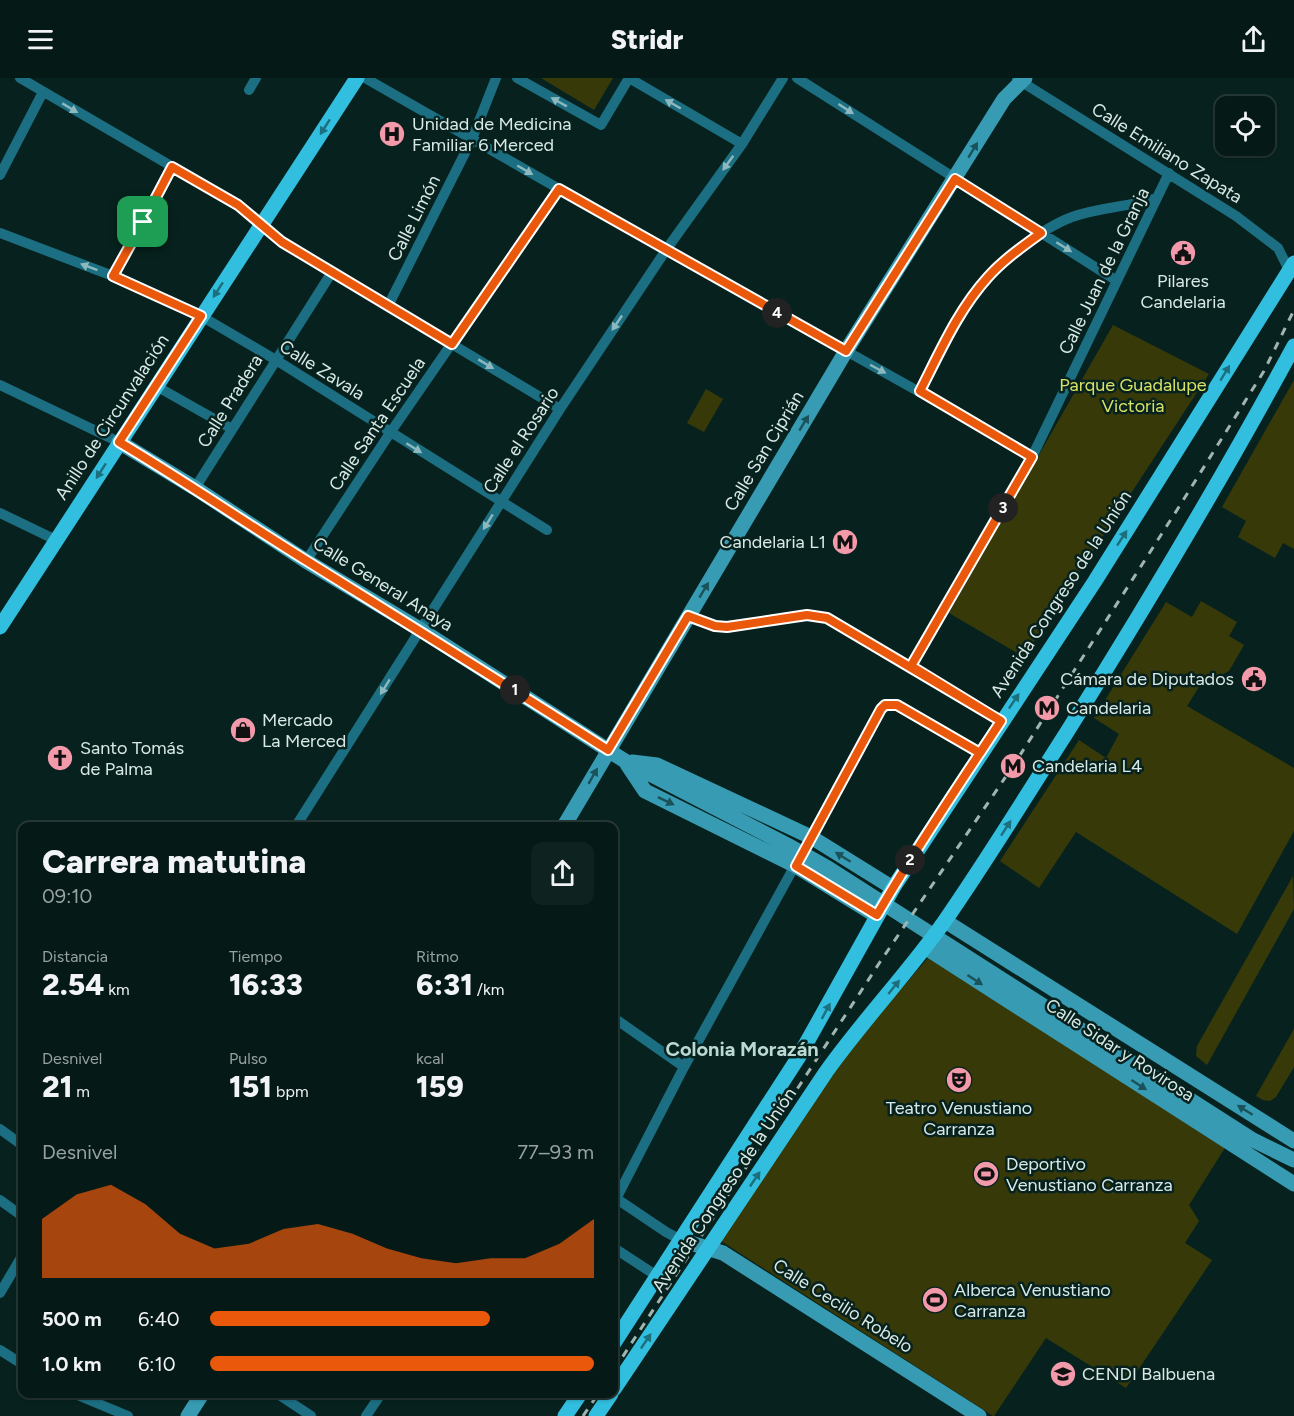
<!DOCTYPE html>
<html lang="es">
<head>
<meta charset="utf-8">
<style>
	body { margin:0; font-family:Figtree,sans-serif; background:#0e231f; color:#f1f3f6; height:100vh; display:flex; flex-direction:column; font-size:22px; white-space:nowrap }
	* { box-sizing:border-box; margin:0 }
	p { font-size:20px; color:#97a1a1 }
	.icon { flex:none; width:33px; height:33px; fill:none; stroke:currentColor; stroke-width:2; stroke-linecap:round; stroke-linejoin:round }
	.map { position:relative; flex:1; overflow:hidden }
	.sheet { position:absolute; left:18px; top:744px; width:600px; height:576px; display:flex; flex-direction:column; background:#051a16; border-radius:12px; box-shadow:0 2px 4px #0004,0 0 0 2px #263835 }
	.sheet>* { flex:none }
	.fabs { position:absolute; left:1215px; top:18px; display:grid; gap:12px }
	.fabs a { display:grid; place-items:center; width:60px; height:60px; border-radius:12px; background:#051a16; box-shadow:0 2px 4px #0004,0 0 0 2px #263835; font-size:30px }
	.pin { position:absolute; display:grid; place-items:center; width:51px; height:51px; color:#fff; margin:-26px; border-radius:12px; box-shadow:0 3px 9px #0006 }
	.km { position:absolute; width:30px; height:30px; margin:-15px; border-radius:50%; background:#222; color:#fff; font-size:16px; line-height:30px; text-align:center }
	.round { display:grid; place-items:center; flex:none; width:63px; height:63px; border-radius:12px; background:#0e231f }
	.head { display:flex; align-items:center; justify-content:space-between; height:102px; padding:0 24px }
	h1 { font-size:33px; font-weight:800; line-height:45px }
	.metrics { display:grid; grid-template-columns:repeat(3,1fr); gap:9px; height:102px; padding:6px 24px }
	.metrics div { display:grid; align-content:center }
	.metrics b { font-size:30px; font-weight:800 }
	.metrics small { font-size:16px; font-weight:400 }
	.metrics p { font-size:16px }
	.chart { height:168px; padding:12px 24px }
	.chart p { display:flex; justify-content:space-between }
	.chart svg { width:100%; height:108px; margin-top:6px; fill:#ea580c; opacity:.7 }
	ul { padding:0 24px; list-style:none; font-size:20px }
	li { display:grid; grid-template-columns:96px 72px 1fr; align-items:center; height:45px }
	li i { height:15px; border-radius:8px; background:#ea580c }
	header { display:flex; justify-content:space-between; align-items:center; height:78px; padding:0 24px; background:#051a16; font-size:27px; font-weight:800 }
	.map>svg:first-child { display:block }
	.green { fill:#373a08 }
	.lines { fill:none; stroke-linecap:round; stroke-linejoin:round }
	.street { stroke:#1c6f82; stroke-width:10 }
	.secondary { stroke:#369bb3; stroke-width:15 }
	.primary { stroke:#32bede; stroke-width:15 }
	.rail { stroke:#a1b4b0; stroke-width:3; stroke-dasharray:8 8; stroke-linecap:butt }
	.oneway { fill:#8db8bd }
	.oneway2 { fill:#1c707e }
	.oneway3 { fill:#1a525a }
	.route-casing { stroke:#fff; stroke-width:12 }
	.route { stroke:#ea580c; stroke-width:8 }
	.labels { text-anchor:middle; dominant-baseline:central; stroke-width:5; stroke-linejoin:round; paint-order:stroke }
	.poi-label { font-size:18px; fill:#d9e9e5; stroke:#07221e; text-anchor:start }
	.street-label { font-size:18px; fill:#d9e9e5; stroke:#07221e }
	.park-label { font-size:18px; fill:#d9e164; stroke:#07221e }
	.neighbourhood-label { font-size:20px; font-weight:bold; fill:#bad9d3; stroke:#07221e }
</style>
</head>
<body>
<header><svg class="icon" aria-label="menu" viewBox="0 0 24 24"><path d="M4 6h16M4 12h16M4 18h16"/></svg>Stridr<svg class="icon" aria-label="share" viewBox="0 0 24 24"><path d="M12 15V3M7 8l5-5 5 5M5 13v7h14v-7"/></svg></header>
<div class="map">
<svg width="1294" height="1338" viewBox="0 0 1294 1338">
	<rect width="100%" height="100%" fill="#07221e"/>
	<!-- green -->
	<path class="green" d="M541 0H613L594 32Z
		M1113 247 1209 296 1024 579 949 535Z
		M1294 302V471L1283 465 1275 480 1238 459 1246 443 1222 429Z
		M706 311 723 321 704 354 687 345Z
		M1201 523 1237 544 1229 558 1244 567 1229 593 1199 609 1187 628 1294 690V753L1237 856 1076 754 1039 810 1000 783 1079 662 1106 680 1119 656 1094 640 1166 524 1192 539Z
		M1293 798 1294 831 1207 987 1196 978 1197 968Z
		M928 880 1228 1065 1189 1127 1199 1143 1185 1165 1212 1182 1126 1310 1046 1260 994 1338H993L721 1163 826 998Z
		M1294 951V989L1276 1019 1270 1023 1263 1022 1256 1018Z"/>
	<g class="lines">
		<!-- street -->
		<path class="street" d="M20 0 238 127 282 164 560 331
			M365 0 666 172 939 325 1032 379
			M517 0 601 47 629 0 742 66
			M797 0 1117 203
			M1017 1 1236 138 1278 170 1289 192
			M249 12 256 0
			M0 97 43 14
			M0 155 113 198 201 238 276 282 547 452
			M113 198 172 89
			M388 228 472 61 496 0
			M0 307 119 364
			M156 308 232 351
			M920 313C948 258 971 208 1021 169 1037 157 1053 146 1072 139 1100 129 1129 129 1157 120
			M195 410 332 194
			M0 435 56 462
			M306 483 390 355 559 110
			M688 538 715 548 727 549 807 537 827 540 1001 643
			M911 588 1032 379 1169 95
			M296 748 560 331 666 172 742 66 783 0
			M614 940 684 989
			M0 1051 22 1067
			M614 1119 666 1154 681 1162
			M616 1121 684 989 881 631 891 626 896 627 980 675
			M0 1122 22 1138
			M614 1170 657 1198
			M0 1215 22 1178
			M0 1272 22 1286
			M75 1316 128 1338
			M278 1316 311 1338
			M366 1338 381 1316"/>
		<!-- secondary -->
		<path class="secondary" d="M119 364 195 410 306 483 421 552 625 683 791 769 828 790 1253 1062 1294 1082
			M632 684 657 687 811 759 893 810
			M627 686 645 713 796 788 877 838
			M564 748 846 273 1004 21 1025 0
			M945 843 1294 1063
			M926 870 1294 1106
			M681 1162 723 1175 979 1338
			M188 1338 202 1316"/>
		<!-- primary -->
		<path class="primary" d="M0 549 357 0
			M614 1265 798 980 893 810 1095 503 1294 185
			M614 1311 826 994C863 942 907 896 944 844 987 782 1026 718 1067 654 1146 528 1223 399 1294 268
			M565 1338 580 1316
			M596 1338 611 1316"/>
		<!-- rail -->
		<path class="rail" d="M614 1292 880 884 1013 688 1177 432 1264 293 1294 232
			M583 1338 598 1316"/>
	</g>
	<!-- one-way arrows -->
	<defs><path id="oneway-solid" d="M-6-.8H1V-3.2L6.5 0L1 3.2V.8H-6Z" transform="scale(1.5)"/></defs>
	<g class="oneway">
		<use href="#oneway-solid" transform="translate(559 24) rotate(-151)"/>
		<use href="#oneway-solid" transform="translate(673 26) rotate(-150)"/>
		<use href="#oneway-solid" transform="translate(70 30) rotate(31)"/>
		<use href="#oneway-solid" transform="translate(846 31) rotate(33)"/>
		<use href="#oneway-solid" transform="translate(728 85) rotate(126)"/>
		<use href="#oneway-solid" transform="translate(525 92) rotate(30)"/>
		<use href="#oneway-solid" transform="translate(1064 169) rotate(32)"/>
		<use href="#oneway-solid" transform="translate(89 189) rotate(-159)"/>
		<use href="#oneway-solid" transform="translate(617 245) rotate(124)"/>
		<use href="#oneway-solid" transform="translate(486 286) rotate(31)"/>
		<use href="#oneway-solid" transform="translate(878 291) rotate(28)"/>
		<use href="#oneway-solid" transform="translate(414 370) rotate(32)"/>
		<use href="#oneway-solid" transform="translate(488 444) rotate(122)"/>
		<use href="#oneway-solid" transform="translate(385 609) rotate(122)"/>
	</g>
	<g class="oneway2">
		<use href="#oneway-solid" transform="translate(325 49) rotate(123)"/>
		<use href="#oneway-solid" transform="translate(218 212) rotate(123)"/>
		<use href="#oneway-solid" transform="translate(1225 295) rotate(-59)"/>
		<use href="#oneway-solid" transform="translate(101 393) rotate(123)"/>
		<use href="#oneway-solid" transform="translate(1122 460) rotate(-57)"/>
		<use href="#oneway-solid" transform="translate(1014 623) rotate(-56)"/>
		<use href="#oneway-solid" transform="translate(1006 750) rotate(-57)"/>
		<use href="#oneway-solid" transform="translate(894 909) rotate(-51)"/>
		<use href="#oneway-solid" transform="translate(826 933) rotate(-62)"/>
		<use href="#oneway-solid" transform="translate(755 1101) rotate(-56)"/>
		<use href="#oneway-solid" transform="translate(646 1263) rotate(-56)"/>
	</g>
	<g class="oneway3">
		<use href="#oneway-solid" transform="translate(973 72) rotate(-59)"/>
		<use href="#oneway-solid" transform="translate(804 345) rotate(-59)"/>
		<use href="#oneway-solid" transform="translate(704 512) rotate(-59)"/>
		<use href="#oneway-solid" transform="translate(593 698) rotate(-60)"/>
		<use href="#oneway-solid" transform="translate(666 723) rotate(26)"/>
		<use href="#oneway-solid" transform="translate(843 779) rotate(-148)"/>
		<use href="#oneway-solid" transform="translate(975 902) rotate(33)"/>
		<use href="#oneway-solid" transform="translate(1139 1007) rotate(33)"/>
		<use href="#oneway-solid" transform="translate(1245 1032) rotate(-148)"/>
	</g>
	<g class="lines">
		<!-- route casing -->
		<g class="route-casing">
			<path id="route" d="M143 144 113 198 201 238 119 364C183 402 244 444 307 483 408 546 508 608 608 672L688 538 715 548 727 549 807 537 827 540 1001 643C959 707 915 771 877 837L796 788 881 631 885 627H897L980 675 1001 643 911 588 1032 379 920 313C940 274 958 232 988 199 1003 182 1022 169 1041 155L955 101 846 273 559 111 452 266 282 164 238 127 172 89 143 144"/>
		</g>
		<!-- route -->
		<use href="#route" class="route"/>
	</g>
	<!-- icons -->
	<defs>
		<g id="hospital-disc" transform="scale(1.35)"><circle r="9.5" fill="#f39aaa" stroke="#07221e"/><path d="M-5-5h3v3.5h4V-5h3V5h-3V1.5h-4V5h-3Z" fill="#111"/></g>
		<g id="civic-disc" transform="scale(1.35)"><circle r="9.5" fill="#f39aaa" stroke="#07221e"/><path d="M-.6-6.5H3V-4.5H.6V-3L4-1V1h2V6H-6V1h2V-1L-.6-3ZM-1.2 2.5V6h2.4V2.5Z" fill="#111"/></g>
		<g id="metro-disc" transform="scale(1.35)"><circle r="9.5" fill="#f39aaa" stroke="#07221e"/><path d="M-5.5 5V-5H-3L0 0L3-5H5.5V5H3V-.5L0 4L-3-.5V5Z" fill="#111"/></g>
		<g id="shop-disc" transform="scale(1.35)"><circle r="9.5" fill="#f39aaa" stroke="#07221e"/><path d="M-5-2.5h2.3a2.7 3.5 0 0 1 5.4 0H5L5.5 6h-11ZM-1.5-2.5h3a1.5 2.3 0 0 0-3 0Z" fill="#111"/></g>
		<g id="church-disc" transform="scale(1.35)"><circle r="9.5" fill="#f39aaa" stroke="#07221e"/><path d="M-1.2-6h2.4v3.5h3.3v2.4h-3.3V6h-2.4V-.1h-3.3v-2.4h3.3Z" fill="#111"/></g>
		<g id="theatre-disc" transform="scale(1.35)"><circle r="9.5" fill="#f39aaa" stroke="#07221e"/><path d="M-5-5.5Q0-4 5-5.5V0Q5 5 0 6Q-5 5-5 0ZM-3.3-2.5H-1v1.5H-3.3ZM1-2.5H3.3v1.5H1ZM-2.8 1Q0 5.5 2.8 1Z" fill="#111"/></g>
		<g id="stadium-disc" transform="scale(1.35)"><circle r="9.5" fill="#f39aaa" stroke="#07221e"/><path d="M0-5a6.5 5 0 1 0 0 10a6.5 5 0 1 0 0-10ZM-3.5-1.8h7v3.6h-7Z" fill="#111"/></g>
		<g id="school-disc" transform="scale(1.35)"><circle r="9.5" fill="#f39aaa" stroke="#07221e"/><path d="M0-5L7-2L0 1L-7-2ZM-4 1L0 2.5L4 1V4Q0 6-4 4Z" fill="#111"/></g>
	</defs>
	<g fill-rule="evenodd">
		<use href="#hospital-disc" x="392" y="56"/>
		<use href="#civic-disc" x="1183" y="175"/>
		<use href="#metro-disc" x="845" y="464"/>
		<use href="#civic-disc" x="1254" y="601"/>
		<use href="#metro-disc" x="1047" y="630"/>
		<use href="#shop-disc" x="243" y="652"/>
		<use href="#church-disc" x="60" y="680"/>
		<use href="#metro-disc" x="1013" y="688"/>
		<use href="#theatre-disc" x="959" y="1002"/>
		<use href="#stadium-disc" x="986" y="1096"/>
		<use href="#stadium-disc" x="935" y="1222"/>
		<use href="#school-disc" x="1063" y="1296"/>
	</g>
	<g class="labels">
		<!-- poi labels -->
		<g class="poi-label">
			<text x="412" y="46">Unidad de Medicina<tspan x="412" dy="21">Familiar 6 Merced</tspan></text>
			<text x="1183" y="203" text-anchor="middle">Pilares<tspan x="1183" dy="21">Candelaria</tspan></text>
			<text x="826" y="464" text-anchor="end">Candelaria L1</text>
			<text x="1234" y="601" text-anchor="end">Cámara de Diputados</text>
			<text x="1066" y="630">Candelaria</text>
			<text x="262" y="642">Mercado<tspan x="262" dy="21">La Merced</tspan></text>
			<text x="80" y="670">Santo Tomás<tspan x="80" dy="21">de Palma</tspan></text>
			<text x="1032" y="688">Candelaria L4</text>
			<text x="959" y="1030" text-anchor="middle">Teatro Venustiano<tspan x="959" dy="21">Carranza</tspan></text>
			<text x="1006" y="1086">Deportivo<tspan x="1006" dy="21">Venustiano Carranza</tspan></text>
			<text x="954" y="1212">Alberca Venustiano<tspan x="954" dy="21">Carranza</tspan></text>
			<text x="1082" y="1296">CENDI Balbuena</text>
		</g>
		<!-- street labels -->
		<g class="street-label">
			<text transform="translate(1167 75) rotate(32)">Calle Emiliano Zapata</text>
			<text transform="translate(414 140) rotate(-63)">Calle Limón</text>
			<text transform="translate(1104 193) rotate(-64)">Calle Juan de la Granja</text>
			<text transform="translate(322 292) rotate(32)">Calle Zavala</text>
			<text transform="translate(230 323) rotate(-58)">Calle Pradera</text>
			<text transform="translate(112 339) rotate(-57)">Anillo de Circunvalación</text>
			<text transform="translate(377 346) rotate(-56)">Calle Santa Escuela</text>
			<text transform="translate(521 362) rotate(-57)">Calle el Rosario</text>
			<text transform="translate(764 373) rotate(-59)">Calle San Ciprián</text>
			<text transform="translate(383 506) rotate(32)">Calle General Anaya</text>
			<text transform="translate(1061 516) rotate(-57)">Avenida Congreso de la Unión</text>
			<text transform="translate(1120 972) rotate(33)">Calle Sidar y Rovirosa</text>
			<text transform="translate(724 1112) rotate(-56)">Avenida Congreso de la Unión</text>
			<text transform="translate(843 1228) rotate(32)">Calle Cecilio Robelo</text>
		</g>
		<!-- park labels -->
		<g class="park-label">
			<text x="1133" y="307">Parque Guadalupe<tspan x="1133" dy="21">Victoria</tspan></text>
		</g>
		<!-- neighbourhood labels -->
		<g class="neighbourhood-label">
			<text x="742" y="971">Colonia Morazán</text>
		</g>
	</g>
</svg>
<div class="fabs">
<a><svg class="icon" aria-label="locate" viewBox="0 0 24 24"><circle cx="12" cy="12" r="6"/><path d="M12 2v4M12 18v4M2 12h4M18 12h4"/></svg></a>
</div>
<div class="pin" style="left:143px;top:144px;background:#1e9e55"><svg class="icon" aria-label="arrive" viewBox="0 0 24 24"><path d="M6 21V4h12l-3 4 3 4H6"/></svg></div>
<b class="km" style="left:515px;top:612px">1</b>
<b class="km" style="left:910px;top:782px">2</b>
<b class="km" style="left:1003px;top:430px">3</b>
<b class="km" style="left:777px;top:235px">4</b>
<section class="sheet">
<div class="head"><div><h1>Carrera matutina</h1><p>09:10</p></div><a class="round"><svg class="icon" aria-label="share" viewBox="0 0 24 24"><path d="M12 15V3M7 8l5-5 5 5M5 13v7h14v-7"/></svg></a></div>
<div class="metrics">
<div><p>Distancia</p><b>2.54<small> km</small></b></div>
<div><p>Tiempo</p><b>16:33</b></div>
<div><p>Ritmo</p><b>6:31<small> /km</small></b></div>
</div>
<div class="metrics">
<div><p>Desnivel</p><b>21<small> m</small></b></div>
<div><p>Pulso</p><b>151<small> bpm</small></b></div>
<div><p>kcal</p><b>159</b></div>
</div>
<div class="chart"><p><span>Desnivel</span>77–93 m</p>
<svg viewBox="0 0 160 44" preserveAspectRatio="none"><path d="M0 44V20L10 10L20 6L30 14L40 26L50 32L60 30L70 24L80 22L90 26L100 32L110 36L120 38L130 36L140 36L150 30L160 20V44z"/></svg>
</div>
<ul>
<li><b>500 m</b>6:40<i style="width:73%"></i></li>
<li><b>1.0 km</b>6:10<i style="width:100%"></i></li>
</ul>
</section>
</div>
</body>
</html>
